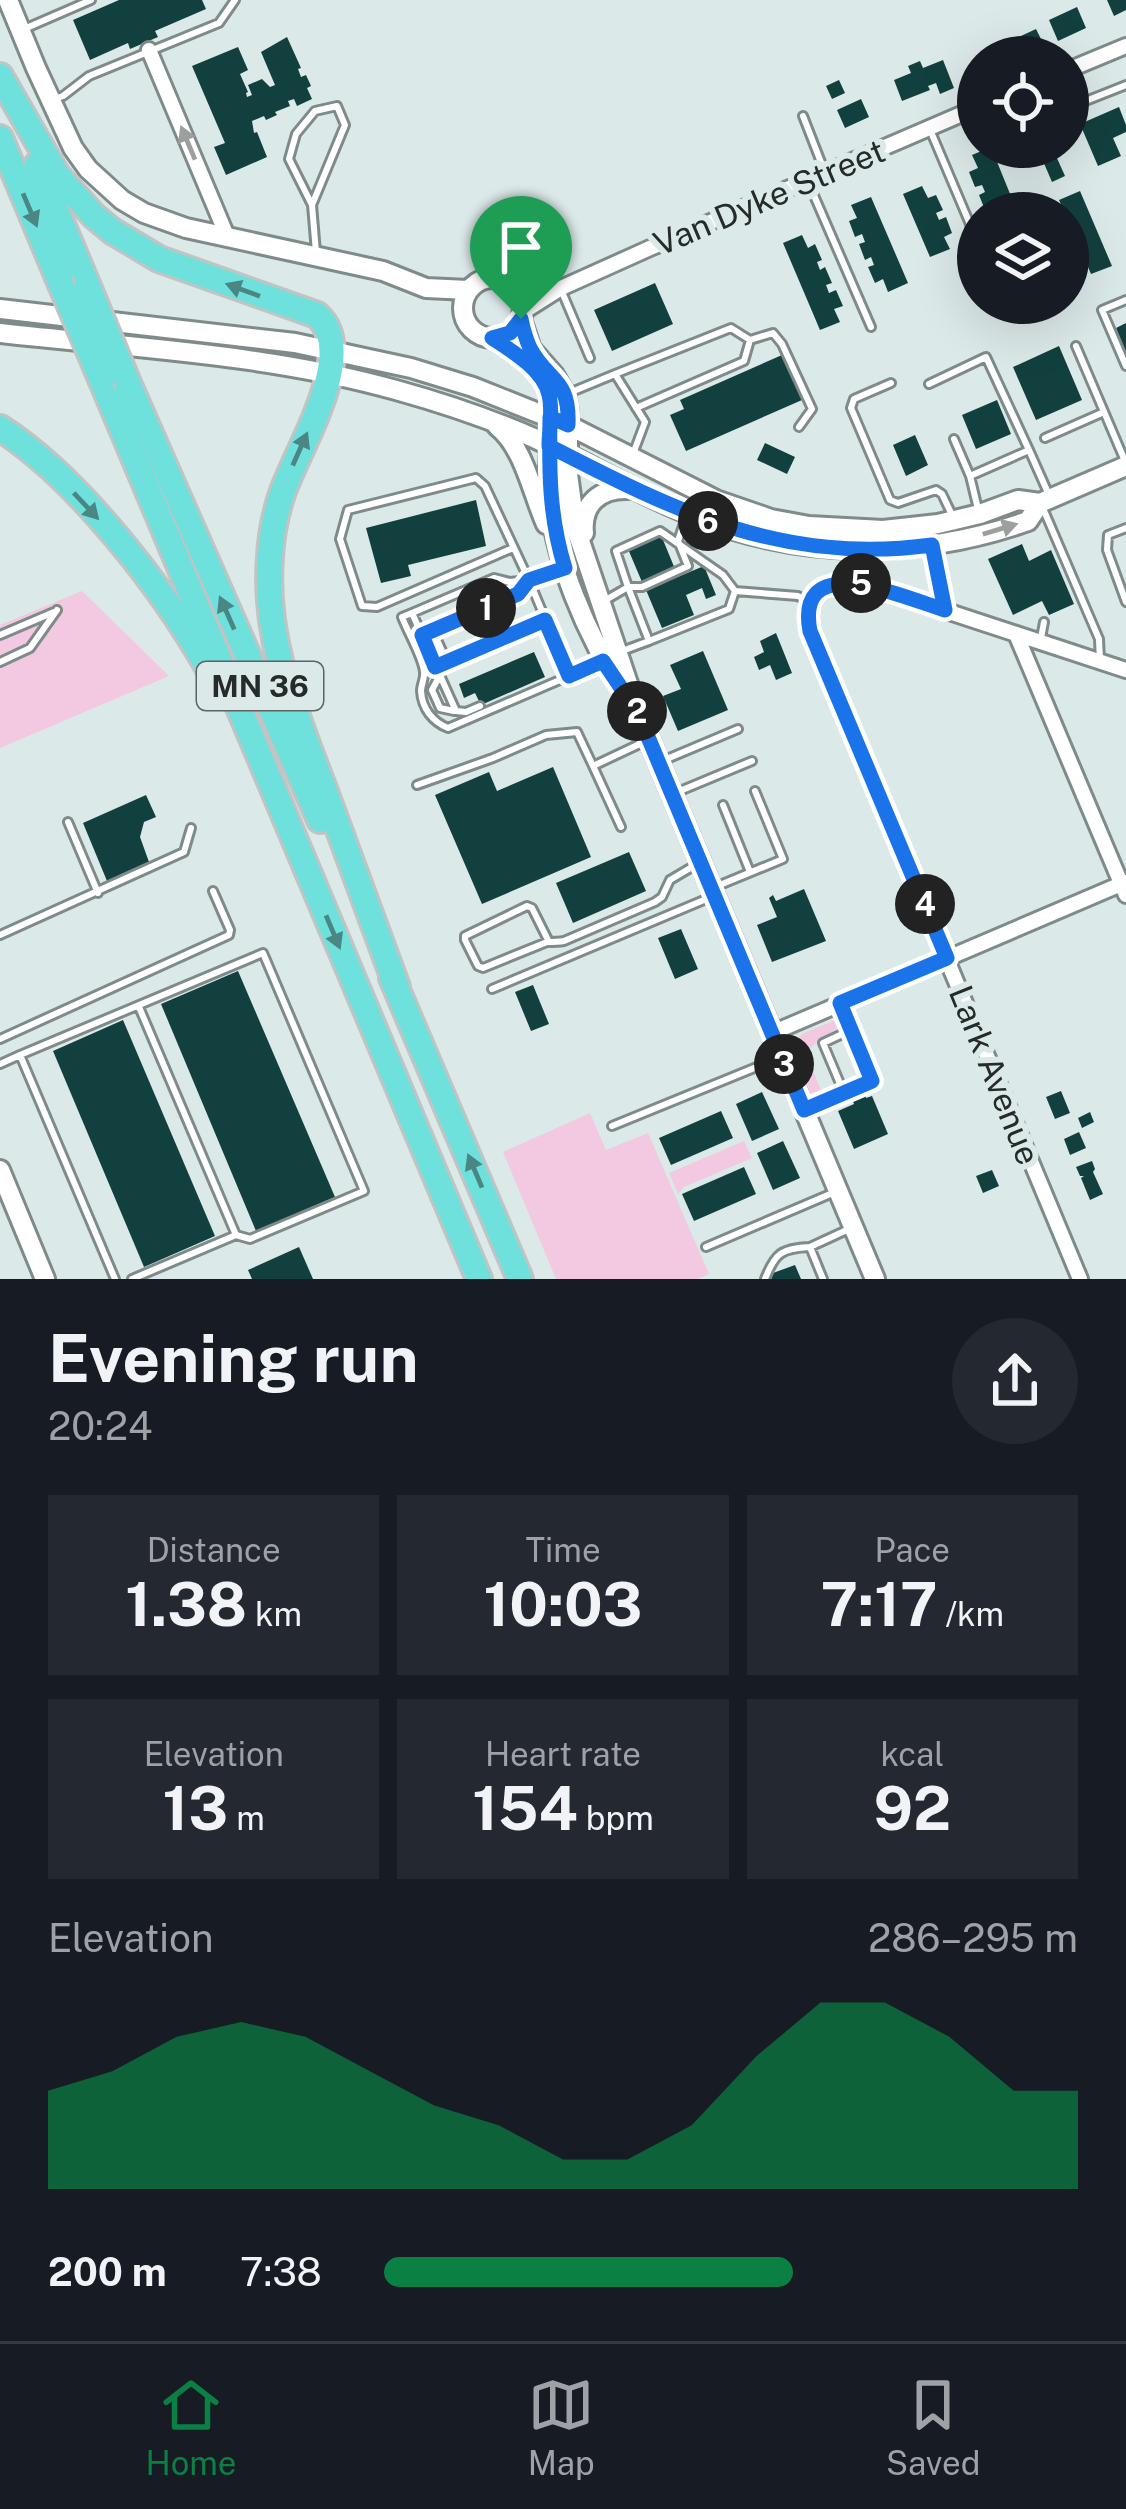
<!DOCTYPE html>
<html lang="en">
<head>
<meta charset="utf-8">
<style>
	body { margin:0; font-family:"Public Sans",sans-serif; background:#242831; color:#f1f3f6; height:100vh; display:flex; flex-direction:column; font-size:45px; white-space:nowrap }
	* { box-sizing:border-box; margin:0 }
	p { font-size:39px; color:#9ea1a6 }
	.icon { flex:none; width:66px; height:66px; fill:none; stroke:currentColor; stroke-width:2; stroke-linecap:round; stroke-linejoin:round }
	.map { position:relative; height:1279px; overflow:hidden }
	.side { display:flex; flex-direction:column; background:#171b24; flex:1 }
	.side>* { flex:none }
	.buttons { position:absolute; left:957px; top:36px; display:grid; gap:24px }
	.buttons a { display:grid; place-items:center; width:132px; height:132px; border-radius:50%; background:#171b24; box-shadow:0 12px 48px #0002; font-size:60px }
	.pin { position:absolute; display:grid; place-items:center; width:102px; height:102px; color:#fff; margin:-123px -51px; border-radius:50% 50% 50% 0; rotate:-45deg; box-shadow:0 0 12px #0007 }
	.pin .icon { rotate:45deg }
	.km { position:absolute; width:60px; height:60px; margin:-30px; border-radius:50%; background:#222; color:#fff; font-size:33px; line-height:60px; text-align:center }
	.round { display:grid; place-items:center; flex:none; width:126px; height:126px; border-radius:63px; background:#242831 }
	.summary { display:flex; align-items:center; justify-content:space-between; height:204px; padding:0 48px }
	h1 { font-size:66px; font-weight:700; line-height:90px }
	.stats { display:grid; grid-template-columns:repeat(3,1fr); gap:18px; height:204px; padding:12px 48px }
	.stats div { display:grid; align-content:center; border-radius:0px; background:#242831; text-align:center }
	.stats b { font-size:60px; font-weight:700 }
	.stats small { font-size:33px; font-weight:400 }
	.stats p { font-size:33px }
	.chart { height:336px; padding:24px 48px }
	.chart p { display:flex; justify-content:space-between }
	.chart svg { width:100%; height:216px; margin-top:12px; fill:#0b8043; opacity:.7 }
	ul { padding:0 48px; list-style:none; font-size:39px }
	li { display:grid; grid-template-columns:192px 144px 1fr; align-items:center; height:90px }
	li i { height:30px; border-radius:15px; background:#0b8043 }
	.menu { display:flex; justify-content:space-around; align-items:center; height:168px; border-top:3px solid #363941; background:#171b24; font-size:33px; color:#9ea1a6 }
	.menu a { display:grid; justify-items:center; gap:6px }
	.menu .on { color:#0b8043 }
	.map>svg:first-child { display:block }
	.green { fill:#f2c9e1 }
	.building { fill:#12403e }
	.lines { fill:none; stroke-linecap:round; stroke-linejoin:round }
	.lane-casing { stroke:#7e8b8a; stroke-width:12 }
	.street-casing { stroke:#7e8b8a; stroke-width:20 }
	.secondary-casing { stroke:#7e8b8a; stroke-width:24 }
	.highway-casing { stroke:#c2c3c3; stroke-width:30 }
	.lane { stroke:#fff; stroke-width:6 }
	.street { stroke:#fff; stroke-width:14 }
	.secondary { stroke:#fff; stroke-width:18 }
	.highway { stroke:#6ee1dd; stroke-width:24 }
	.highway-bridge-casing { stroke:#c2c3c3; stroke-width:30; stroke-linecap:butt }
	.highway-bridge { stroke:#6ee1dd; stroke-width:24 }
	.oneway { fill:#9d9f9f }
	.oneway2 { fill:#4a8684 }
	.route-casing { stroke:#fff; stroke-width:24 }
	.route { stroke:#1a73e8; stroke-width:15 }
	.labels { text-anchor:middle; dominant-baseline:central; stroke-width:12; stroke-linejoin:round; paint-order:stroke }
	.shield { fill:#dbe9e8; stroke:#5c6363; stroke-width:3 }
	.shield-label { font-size:30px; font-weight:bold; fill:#252a2a }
	.street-label { font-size:33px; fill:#252a2a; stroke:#dbe9e8 }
</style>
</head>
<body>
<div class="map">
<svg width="1126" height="1279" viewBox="0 0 1126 1279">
	<rect width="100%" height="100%" fill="#dbe9e8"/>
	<!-- green -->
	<path class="green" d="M82 591 169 676 0 748V625Z
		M840 1018 843 1026 824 1036 806 1052 821 1091 820 1095 812 1096 794 1051 795 1040 804 1033Z
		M590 1113 606 1150 648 1133 709 1274 697 1279H556L503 1152Z
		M744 1141 752 1158 684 1187 678 1194 669 1173Z"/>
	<!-- building -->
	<path class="building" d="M119 0H202L206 9 155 31 158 37 130 49 128 43 90 60 73 20Z
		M1107 0H1126V10L1114 16Z
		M1077 7 1086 28 1058 41 1049 20Z
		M1036 29 1044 45 1019 56 1012 40Z
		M287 37 301 68 298 69 301 77 306 75 311 86 307 88 312 99 297 106 294 99 288 101 290 106 275 112 277 115 266 120 264 116 252 121 254 133 257 132 267 157 226 175 214 147 225 143 192 66 238 47 248 70 240 74 248 92 246 93 247 97 252 95 248 85 262 79 270 87 275 85 261 52Z
		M943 60 954 88 940 94 936 83 928 86 930 90 902 101 894 80 911 73 908 66 920 61 923 68Z
		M839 80 845 93 832 99 826 86Z
		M861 99 869 117 845 128 837 110Z
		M1119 107 1126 125V132L1113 138 1121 156 1098 166 1080 124Z
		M991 147 1017 211 1012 213H996L994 207 985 210 979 195 985 192 982 185 975 187 969 172 978 168 972 155Z
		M1037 147H1052L1065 176 1052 182Z
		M922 186 928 198 936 195 943 210 936 213 939 220 946 217 952 233 944 237 950 249 930 257 903 194Z
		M1080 191 1112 266 1091 274 1068 220V213H1065L1059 200Z
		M871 197 908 283 888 292 883 279 875 283 868 267 874 265 871 257 865 260 859 244 865 242 862 234 855 237 849 221 857 218 851 205Z
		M802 235 808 248 815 244 822 260 817 262 820 270 825 267 832 283 826 285 829 293 836 290 843 306 834 309 840 322 820 330 783 243Z
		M655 283 673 324 612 351 594 310Z
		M1126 323V353L1116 328Z
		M1059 346 1082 400 1036 420 1013 367Z
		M782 355 802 400 686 451 670 415 684 409 680 400Z
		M997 400 1011 434 976 449 962 415Z
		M915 435 928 465 906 476 893 445Z
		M765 443 795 457 787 474 757 460Z
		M476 500 486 546 408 565 411 576 381 583 366 528Z
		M661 535 675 569 642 582 628 549Z
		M1022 544 1029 561 1051 550 1074 604 1049 615 1042 601 1013 615 988 559Z
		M704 566 716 595 706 599 702 588 686 595 694 615 662 628 646 590Z
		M776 633 792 673 776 680 770 665 759 670 754 657 764 652 760 641Z
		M703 651 728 710 678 731 663 696 681 689 670 665Z
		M534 652 545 677 481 705 475 693 464 698 459 684Z
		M553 767 591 857 482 904 435 795 489 772 497 791Z
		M146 795 156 817 144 822 140 837 149 862 107 881 83 823Z
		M629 852 646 891 573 923 556 883Z
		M804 889 826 941 772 962 757 925 777 917 769 898 773 895 776 901Z
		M681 929 698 969 675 979 658 938Z
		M238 971 335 1197 256 1231 161 1004Z
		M533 985 549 1024 531 1031 515 992Z
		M123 1020 215 1236 144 1267 53 1051Z
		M1061 1091 1070 1113 1055 1119 1046 1097Z
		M762 1092 779 1129 752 1141 736 1104Z
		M865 1094 866 1098 872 1096 888 1134 854 1149 838 1111 854 1104 852 1099Z
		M721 1111 733 1138 671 1165 659 1138Z
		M1090 1112 1094 1122 1082 1128 1078 1118Z
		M1079 1132 1086 1148 1070 1155 1064 1139Z
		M783 1141 800 1178 773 1190 757 1153Z
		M1092 1161 1095 1169 1093 1172 1103 1194 1090 1200 1081 1178 1084 1176H1080L1076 1167Z
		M744 1167 756 1194 694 1221 682 1194Z
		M992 1170 999 1186 983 1193 976 1176Z
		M299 1247 313 1279H252L248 1270Z
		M795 1265 801 1279H771L773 1273Z"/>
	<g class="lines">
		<!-- lane casing -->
		<g class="lane-casing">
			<path id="lane" d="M24 29 91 0
				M54 99 63 96 89 76 219 23 235 0
				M1068 108 1126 85
				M803 116 824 170
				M931 132 978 243
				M809 184 871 327
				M312 205 289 159 296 134 315 111 337 106 345 125 312 205 316 252
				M562 292 590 358
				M1126 300 1102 310 1126 366
				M1076 346 1125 461
				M891 383 854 399 851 408 890 500 898 503 936 490 942 494 953 517
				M929 384 986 357 1029 450
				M569 393 615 374
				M636 408 744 361 750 340
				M1045 438 1104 412
				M954 439 970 476
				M633 454 645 422 615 374 731 328 750 340 773 333 782 344 812 409 799 427
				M1042 506 1099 639 1100 661
				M978 509 970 476 1029 450 1049 495
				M1126 528 1108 535 1107 550 1126 602
				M513 548 377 607 362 606 340 539 348 510 476 478 485 486 529 580
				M933 549 944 607
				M562 569 529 580 569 676 600 662
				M735 591 798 596 810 603
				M604 601 628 587 616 551 660 531 723 575 735 591 729 609 649 641
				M412 613 402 617C407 631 423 658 424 672 425 678 421 685 421 691 422 709 433 722 448 728L569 676
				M0 635 54 612
				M1041 638 1044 622
				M622 651 649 641 628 587H642L688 566 678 541 686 517
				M0 662 30 648 57 610
				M447 662 433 631 518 594 529 580
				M424 672 545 620
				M439 677 432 690 440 708 454 711
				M480 706 466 712 456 711 412 613 494 578 510 582 529 580
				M662 761 738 729
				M593 766 621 827
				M417 785 493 758 546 735 577 732 593 766 646 741
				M675 793 752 761
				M723 805 750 872
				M68 822 98 893
				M715 887 783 859 755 791
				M0 935 184 852 191 828
				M549 942 532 908 527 906 465 936V940L478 966 483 968 547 942C552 942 558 942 564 941L655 902 662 897 670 880 697 864
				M492 989 711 897
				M139 1007 236 1235
				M0 1039 229 935 230 930 213 891
				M20 1055 263 953 364 1191 250 1239 236 1235 132 1279
				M0 1064 20 1055 115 1279
				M844 1093 823 1043 851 1030
				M809 1108 872 1081 842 1007
				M612 1126 781 1057
				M706 1247 835 1192
				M765 1279C775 1253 782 1248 810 1247
				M823 1279 810 1247 849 1229"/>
		</g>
		<!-- street casing -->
		<g class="street-casing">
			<path id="street" d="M149 50 227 236
				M1068 70 1126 46
				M518 290 556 289
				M523 312 561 288 650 248 978 107
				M1016 634 1126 895
				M772 1033 1126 882
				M1080 1279 810 631C803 594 825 584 858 582L1126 670"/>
		</g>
		<!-- secondary casing -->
		<g class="secondary-casing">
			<path id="secondary" d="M8 0 36 68 73 148 88 169 122 200 144 213 186 228 383 271 426 288 468 290
				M463 308a30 30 0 1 1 60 0a30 30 0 1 1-60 0Z
				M0 309 295 343 411 368 473 387 568 425 716 500 771 519 809 526 883 530 938 524 980 514 1018 500 1040 503 1126 466
				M521 319 531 349 554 375 565 394 568 411V474L575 526 638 713 875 1279
				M0 333C132 348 268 354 396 390 443 403 490 419 534 438 592 465 647 499 707 521 811 559 923 558 1028 521L1040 503
				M492 338C511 350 537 366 547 387 556 408 547 463 549 488 552 557 588 638 625 694
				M497 426C524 447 532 493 546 524
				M584 533C581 504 600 488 628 489
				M0 1170 45 1279"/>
		</g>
		<!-- highway casing -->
		<g class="highway-casing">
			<path id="highway" d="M0 76 57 175 94 216 112 231 159 259 317 315C360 353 296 451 282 494 275 515 271 536 270 557 263 643 298 719 327 797 350 860 374 924 397 987
				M0 138 60 282
				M37 165 87 284
				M102 381 479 1279
				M128 383 320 820
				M0 428C78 478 163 588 209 669
				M392 978 520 1279"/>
		</g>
		<!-- lane -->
		<use href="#lane" class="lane"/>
		<!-- street -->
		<use href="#street" class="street"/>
		<!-- secondary -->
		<use href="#secondary" class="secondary"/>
		<!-- highway -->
		<use href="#highway" class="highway"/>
		<!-- highway-bridge casing -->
		<g class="highway-bridge-casing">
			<path id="highway-bridge" d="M60 282 102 381
				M87 284 128 383"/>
		</g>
		<!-- highway-bridge -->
		<use href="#highway-bridge" class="highway-bridge"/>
	</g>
	<!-- one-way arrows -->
	<defs><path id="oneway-solid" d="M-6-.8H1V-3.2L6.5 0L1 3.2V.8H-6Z" transform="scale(3)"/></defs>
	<g class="oneway">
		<use href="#oneway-solid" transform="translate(188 143) rotate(-113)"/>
		<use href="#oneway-solid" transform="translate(1000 529) rotate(-17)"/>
	</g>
	<g class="oneway2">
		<use href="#oneway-solid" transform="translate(30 210) rotate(67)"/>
		<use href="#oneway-solid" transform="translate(243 290) rotate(-160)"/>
		<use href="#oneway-solid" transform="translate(300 449) rotate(-66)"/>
		<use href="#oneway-solid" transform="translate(86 506) rotate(47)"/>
		<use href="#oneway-solid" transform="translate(227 613) rotate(-114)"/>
		<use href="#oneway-solid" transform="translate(333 932) rotate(67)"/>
		<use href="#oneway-solid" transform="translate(475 1171) rotate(-113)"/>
	</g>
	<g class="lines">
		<!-- route casing -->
		<g class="route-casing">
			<path id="route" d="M521 319C523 329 526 339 530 348 548 382 570 377 568 425L550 417C549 470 549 517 565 568L529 580 518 594 422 635 435 667 545 620 569 676 603 661 638 713 804 1110 872 1081 840 1003 947 958 810 631C794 547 908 599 945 610L932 545C783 565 677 512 549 446 549 430 553 411 549 395 544 370 512 351 492 338L510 333 521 319"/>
		</g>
		<!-- route -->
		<use href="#route" class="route"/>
	</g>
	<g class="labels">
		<!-- shield labels -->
		<rect class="shield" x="197" y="662" width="126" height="48" rx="9"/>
		<g class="shield-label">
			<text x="260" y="686">MN 36</text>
		</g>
		<!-- street labels -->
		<g class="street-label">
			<text transform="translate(769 197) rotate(-23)">Van Dyke Street</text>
			<text transform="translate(995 1075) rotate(68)">Lark Avenue</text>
		</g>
	</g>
</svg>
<div class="buttons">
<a><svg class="icon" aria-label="locate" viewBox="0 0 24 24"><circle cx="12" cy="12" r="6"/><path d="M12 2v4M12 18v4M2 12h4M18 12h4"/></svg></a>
<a><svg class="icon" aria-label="layers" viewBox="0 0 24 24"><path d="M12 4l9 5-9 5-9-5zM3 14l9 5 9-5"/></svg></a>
</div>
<div class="pin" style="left:521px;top:319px;background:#1e9e55"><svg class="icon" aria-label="arrive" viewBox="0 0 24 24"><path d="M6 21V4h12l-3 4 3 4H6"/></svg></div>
<b class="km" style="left:486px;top:608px">1</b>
<b class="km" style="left:637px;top:711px">2</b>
<b class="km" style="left:784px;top:1064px">3</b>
<b class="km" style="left:925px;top:904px">4</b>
<b class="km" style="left:861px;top:583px">5</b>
<b class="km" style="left:708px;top:521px">6</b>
</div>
<section class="side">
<div class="summary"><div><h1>Evening run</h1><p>20:24</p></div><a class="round"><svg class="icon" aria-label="share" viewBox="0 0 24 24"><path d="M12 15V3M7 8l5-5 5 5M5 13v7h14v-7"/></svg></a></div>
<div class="stats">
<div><p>Distance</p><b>1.38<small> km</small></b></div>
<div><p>Time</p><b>10:03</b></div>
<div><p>Pace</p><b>7:17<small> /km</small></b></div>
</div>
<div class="stats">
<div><p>Elevation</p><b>13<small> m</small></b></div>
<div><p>Heart rate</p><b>154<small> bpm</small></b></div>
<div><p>kcal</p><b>92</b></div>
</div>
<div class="chart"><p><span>Elevation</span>286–295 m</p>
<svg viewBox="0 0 160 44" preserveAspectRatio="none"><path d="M0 44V24L10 20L20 13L30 10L40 13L50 20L60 27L70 31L80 38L90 38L100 31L110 17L120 6L130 6L140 13L150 24L160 24V44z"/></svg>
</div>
<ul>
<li><b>200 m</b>7:38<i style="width:59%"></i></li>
</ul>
</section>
<nav class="menu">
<a class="on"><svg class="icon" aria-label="home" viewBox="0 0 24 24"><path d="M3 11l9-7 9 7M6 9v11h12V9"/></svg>Home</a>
<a><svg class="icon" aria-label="map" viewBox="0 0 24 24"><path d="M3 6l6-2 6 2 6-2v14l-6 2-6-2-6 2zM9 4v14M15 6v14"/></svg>Map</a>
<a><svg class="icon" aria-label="saved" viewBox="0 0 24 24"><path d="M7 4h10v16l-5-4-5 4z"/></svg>Saved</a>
</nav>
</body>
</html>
